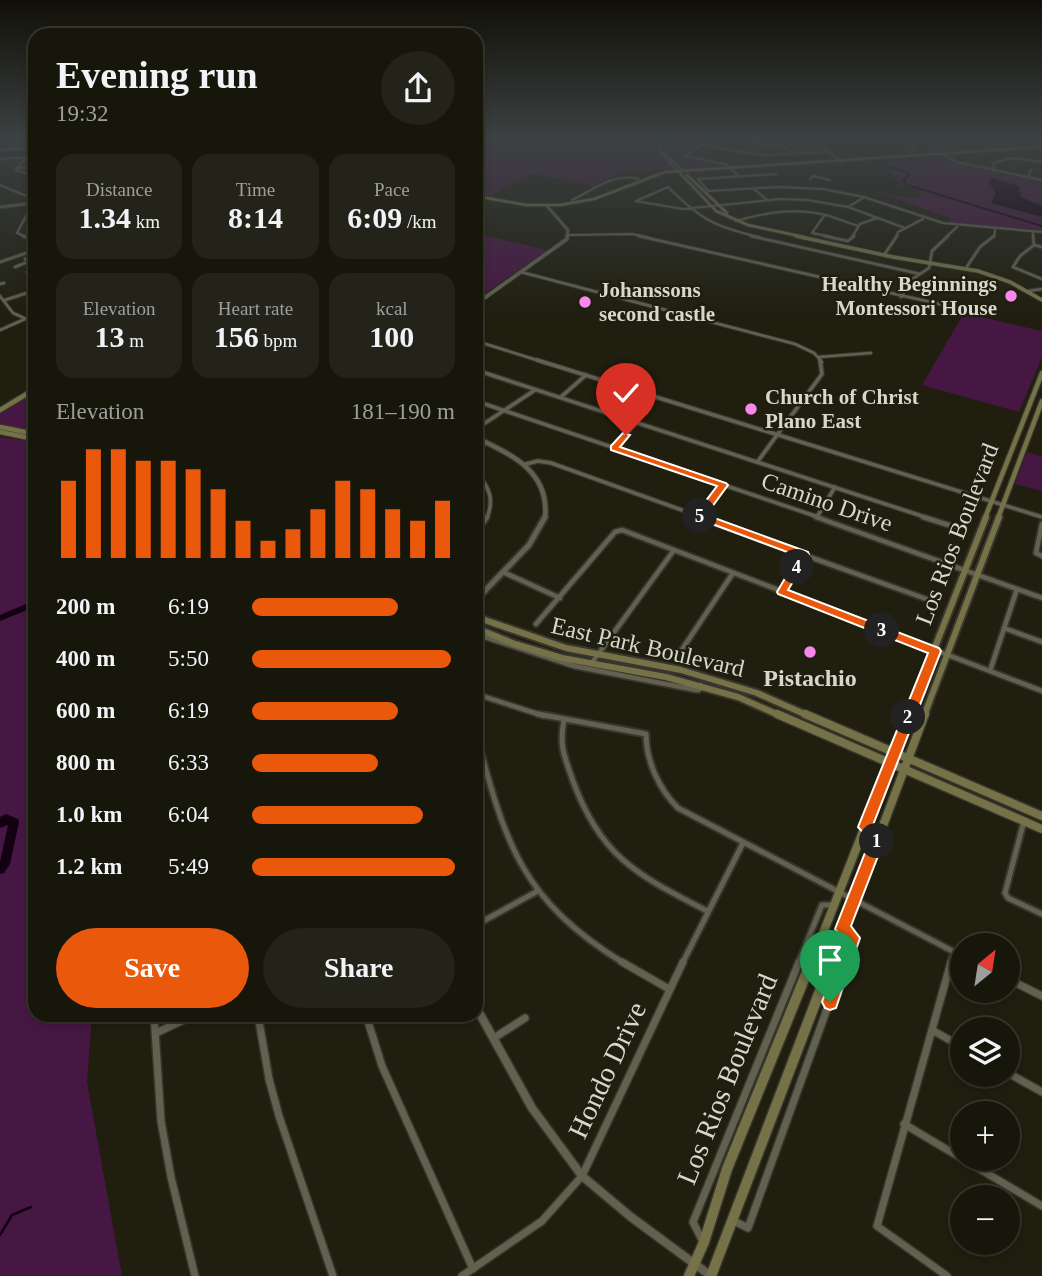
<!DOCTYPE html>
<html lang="en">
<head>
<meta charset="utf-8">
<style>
	body { margin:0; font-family:Georgia,serif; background:#242319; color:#f1f3f6; height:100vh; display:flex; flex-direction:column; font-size:26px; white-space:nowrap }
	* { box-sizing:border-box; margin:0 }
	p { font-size:23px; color:#9e9f9d }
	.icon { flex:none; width:38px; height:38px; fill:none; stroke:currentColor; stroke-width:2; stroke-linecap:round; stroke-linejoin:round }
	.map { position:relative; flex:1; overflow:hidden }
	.panel { position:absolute; left:28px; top:28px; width:455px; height:994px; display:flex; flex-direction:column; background:#17160b; border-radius:21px; box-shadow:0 4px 10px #0003,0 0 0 2px #36352c }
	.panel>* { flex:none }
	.needle { width:46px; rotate:30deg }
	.controls { position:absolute; left:950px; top:933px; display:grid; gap:14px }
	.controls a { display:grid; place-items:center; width:70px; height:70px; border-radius:50%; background:#17160b; box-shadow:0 4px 10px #0003,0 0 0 2px #36352c; font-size:35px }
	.pin { position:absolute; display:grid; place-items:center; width:60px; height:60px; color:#fff; margin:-72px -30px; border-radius:50% 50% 50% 0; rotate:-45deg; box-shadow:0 0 7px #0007 }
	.pin .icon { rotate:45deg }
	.km { position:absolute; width:35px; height:35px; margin:-18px; border-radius:50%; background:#222; color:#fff; font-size:19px; line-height:35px; text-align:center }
	.round { display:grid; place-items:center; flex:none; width:74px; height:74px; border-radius:37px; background:#242319 }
	.overview { display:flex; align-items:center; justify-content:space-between; height:119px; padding:0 28px }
	h1 { font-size:38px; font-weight:600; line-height:52px }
	.figures { display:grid; grid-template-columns:repeat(3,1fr); gap:10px; height:119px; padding:7px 28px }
	.figures div { display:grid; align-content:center; border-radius:18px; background:#242319; text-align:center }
	.figures b { font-size:30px; font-weight:600 }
	.figures small { font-size:19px; font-weight:400 }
	.figures p { font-size:19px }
	.chart { height:196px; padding:14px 28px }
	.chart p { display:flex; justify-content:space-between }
	.chart svg { width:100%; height:126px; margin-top:7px; stroke:#ea580c; stroke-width:6 }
	.primary-button { display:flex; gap:14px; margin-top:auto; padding:14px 28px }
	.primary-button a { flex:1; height:80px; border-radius:42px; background:#ea580c; color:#fff; font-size:28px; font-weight:600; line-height:80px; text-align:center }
	.primary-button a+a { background:#242319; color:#f1f3f6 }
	ul { padding:0 28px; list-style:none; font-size:23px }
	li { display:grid; grid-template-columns:112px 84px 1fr; align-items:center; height:52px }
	li i { height:18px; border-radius:9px; background:#ea580c }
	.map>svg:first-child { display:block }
	.green { fill:#471744 }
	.water { fill:#140013 }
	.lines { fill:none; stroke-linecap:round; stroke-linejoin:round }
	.stream-far1 { stroke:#140013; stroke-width:2 }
	.stream { stroke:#140013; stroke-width:2.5 }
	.river { fill:#140013; fill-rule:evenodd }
	.minor-far5-casing { stroke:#36362d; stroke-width:3.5 }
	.minor-far4-casing { stroke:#36362d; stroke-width:4.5 }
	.minor-far3-casing { stroke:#36362d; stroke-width:6 }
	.minor-far2-casing { stroke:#36362d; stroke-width:8 }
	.minor-far1-casing { stroke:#36362d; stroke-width:9 }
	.minor-casing { stroke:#36362d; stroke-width:10 }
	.tertiary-far4-casing { stroke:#36362d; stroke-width:4.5 }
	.tertiary-far3-casing { stroke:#36362d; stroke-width:5 }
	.tertiary-far2-casing { stroke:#36362d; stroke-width:7 }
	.tertiary-far1-casing { stroke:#36362d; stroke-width:9 }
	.tertiary-casing { stroke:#36362d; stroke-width:11 }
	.secondary-far5-casing { stroke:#36362d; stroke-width:4.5 }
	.secondary-far4-casing { stroke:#36362d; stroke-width:5 }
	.secondary-far3-casing { stroke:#36362d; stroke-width:7 }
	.secondary-far2-casing { stroke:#36362d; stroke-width:10 }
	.secondary-far1-casing { stroke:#36362d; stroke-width:11 }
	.secondary-casing { stroke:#36362d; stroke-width:13 }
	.minor-far5 { stroke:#626150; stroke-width:2 }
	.minor-far4 { stroke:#626150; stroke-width:2.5 }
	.minor-far3 { stroke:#626150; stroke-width:3.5 }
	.minor-far2 { stroke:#626150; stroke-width:4.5 }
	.minor-far1 { stroke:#626150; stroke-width:5 }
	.minor { stroke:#626150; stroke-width:7 }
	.tertiary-far4 { stroke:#626150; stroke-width:2.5 }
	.tertiary-far3 { stroke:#626150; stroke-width:3.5 }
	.tertiary-far2 { stroke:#626150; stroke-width:4.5 }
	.tertiary-far1 { stroke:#626150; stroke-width:5 }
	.tertiary { stroke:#626150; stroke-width:8 }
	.secondary-far5 { stroke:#757248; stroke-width:2.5 }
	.secondary-far4 { stroke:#757248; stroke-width:3.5 }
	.secondary-far3 { stroke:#757248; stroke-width:4.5 }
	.secondary-far2 { stroke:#757248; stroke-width:6 }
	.secondary-far1 { stroke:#757248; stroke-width:8 }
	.secondary { stroke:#757248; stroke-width:10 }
	.route { fill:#ea580c; stroke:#fff; stroke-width:2 }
	.poi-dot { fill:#f688ed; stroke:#1f1e0f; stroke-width:2.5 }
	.labels { text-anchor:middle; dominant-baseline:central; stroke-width:5; stroke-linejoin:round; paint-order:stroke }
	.far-poi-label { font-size:21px; font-weight:bold; fill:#d7d7cd; stroke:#1f1e0f; text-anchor:start }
	.street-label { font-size:24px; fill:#d7d7cd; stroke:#1f1e0f }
	.poi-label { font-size:24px; font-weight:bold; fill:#d7d7cd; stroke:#1f1e0f }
	.near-street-label { font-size:28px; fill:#d7d7cd; stroke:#1f1e0f }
</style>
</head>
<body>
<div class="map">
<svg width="1042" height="1276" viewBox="0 0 1042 1276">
	<rect width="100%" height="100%" fill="#1f1e0f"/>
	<!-- green -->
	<path class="green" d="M476 138H709L684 156 716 163 719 166 622 172 593 186 530 173 490 196 476 192Z
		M943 156 975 169 1042 180V231L948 223 951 218C924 211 899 197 873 192L916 198 923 192 902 185 889 172 895 169 878 163 913 159 926 187 915 158Z
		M476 233 547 250 476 300Z
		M964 313 1042 331V357L1019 412 922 385Z
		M35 392V433L0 424V411Z
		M0 437 35 442V1015H92L87 1082 122 1276H0Z
		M1027 452 1042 457V491L1015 484Z"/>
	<!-- water -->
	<path class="water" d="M992 178 1019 186 1021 197 1042 206V217L991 203 996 193 988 181Z"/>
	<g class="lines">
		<!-- stream-far1 -->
		<path class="stream-far1" d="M845 138 855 152 867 157
			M0 154 35 152
			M872 159 910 174 903 181 907 185 1042 226"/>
		<!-- stream -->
		<path class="stream" d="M0 1235 12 1215 31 1207"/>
		<!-- river -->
		<path class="river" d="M35 595V604L32 608 0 621V615L26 604 32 596Z
			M6 814 18 819 19 822 10 864 4 873 0 874V862L8 825 0 828V817Z"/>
		<!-- minor-far5 casing -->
		<g class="minor-far5-casing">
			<path id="minor-far5" d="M712 138 686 156 727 165 739 176
				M732 138 783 147 793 154
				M800 138 815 141 842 162
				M702 145 761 155 829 152
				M10 149 26 138
				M0 150 35 148
				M942 153 957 162 945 155
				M914 157 909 154 922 138
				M25 158 16 170 35 176
				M0 159 35 157
				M957 162 1042 180
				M17 168 35 167
				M993 171 994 163 1012 158 1042 162
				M1028 177 1031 170
				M698 179 708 191 779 187 823 189 864 197 943 223 1042 232
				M698 179 776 174
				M810 179 813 176 830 180
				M0 185 31 198 33 203 17 233 27 237
				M754 189 767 200
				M572 200C594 190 613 172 639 179
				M636 201 668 187C700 219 715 227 759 237
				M636 201 683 209 780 199 807 200 848 207 905 228
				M848 207 863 198
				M824 216 812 233 832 237
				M736 221C763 213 794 208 822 214 835 217 847 223 859 226
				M1033 232V237
				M569 235 632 234 647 237
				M852 237 860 224 877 218
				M896 237 898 232 923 219
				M946 237 957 227
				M994 237 995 230"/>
		</g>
		<!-- minor-far4 casing -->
		<g class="minor-far4-casing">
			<path id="minor-far4" d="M23 236 35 241
				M639 236 957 308
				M751 236 920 274
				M824 236 848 241 854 236
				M1033 236 1034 245 1020 256 1013 267 1042 279
				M1034 245 1042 247
				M884 255 897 236
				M25 259 35 262
				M0 262 35 250
				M15 267 30 261
				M966 268 980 247 994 236
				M27 272 35 269
				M521 272 795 344 814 353 822 362
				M0 284 4 283
				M1029 291 1042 289
				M0 296 13 313 35 323
				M901 297 914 278 929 268 932 251 948 236
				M5 300 27 293
				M0 330 25 319
				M476 341 543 362
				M819 357 871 353"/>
		</g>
		<!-- minor-far3 casing -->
		<g class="minor-far3-casing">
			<path id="minor-far3" d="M537 360 1042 517
				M476 370 928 518
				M562 396 586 375
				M476 401 821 518
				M476 429 535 390
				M614 447 637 422
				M476 451 486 442
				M758 461 822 374 820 360
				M526 464 538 461 551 463 704 518
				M476 473C490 487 494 500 487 518
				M700 516 723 485
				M817 517 835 487"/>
		</g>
		<!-- minor-far2 casing -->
		<g class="minor-far2-casing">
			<path id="minor-far2" d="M699 517 929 600
				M816 517 1042 598
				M923 517 955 527
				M1042 524 1036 553 1042 556
				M476 533 487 517
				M503 572 560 598
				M476 588 485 591
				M782 592 804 555
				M536 624 615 532 622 530 1042 691
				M1004 628 1042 642
				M476 634 574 666 696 690H699L701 685
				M679 654 733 573
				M591 664 674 550
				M990 671 1017 589
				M476 694 544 716"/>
		</g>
		<!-- minor-far1 casing -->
		<g class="minor-far1-casing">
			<path id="minor-far1" d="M538 714 646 734C646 761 659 789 678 808L962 956
				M564 719C559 747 564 755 573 781 601 858 638 875 707 911
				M476 734C506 845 521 900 625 964
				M1024 821 1005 893 1008 898 1042 914
				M476 925 536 892
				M682 964 743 843
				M798 964 822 905H833
				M843 964 852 938 844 930
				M950 964 954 952"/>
		</g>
		<!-- minor casing -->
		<g class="minor-casing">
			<path id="minor" d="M622 962 669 989
				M1008 979 1042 996
				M154 1015 161 1121 171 1177 195 1276
				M258 1015 269 1079 279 1116 333 1276
				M366 1015 382 1066 473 1269
				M932 1030 962 1047
				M156 1033 194 1015
				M494 1038 525 1018
				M1008 1073 1042 1092
				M904 1124 1042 1206
				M734 1221 748 1228 844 962
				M702 1240 693 1222 799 962
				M462 1276 542 1221 582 1176 683 962
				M947 1276 877 1226 951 962"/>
		</g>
		<!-- tertiary-far4 casing -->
		<g class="tertiary-far4-casing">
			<path id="tertiary-far4" d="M658 138 660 152 678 171
				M664 153 682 170
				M546 205 568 230 567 237
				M0 207 35 203"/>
		</g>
		<!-- tertiary-far3 casing -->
		<g class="tertiary-far3-casing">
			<path id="tertiary-far3" d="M476 304 567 239V236"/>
		</g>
		<!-- tertiary-far2 casing -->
		<g class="tertiary-far2-casing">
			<path id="tertiary-far2" d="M476 438C513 454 550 473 545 518"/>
		</g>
		<!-- tertiary-far1 casing -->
		<g class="tertiary-far1-casing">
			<path id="tertiary-far1" d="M476 600 529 545 545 517"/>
		</g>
		<!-- tertiary casing -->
		<g class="tertiary-casing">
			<path id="tertiary" d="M476 1007 532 1108 582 1176 631 1217 711 1276"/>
		</g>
		<!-- secondary-far5 casing -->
		<g class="secondary-far5-casing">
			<path id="secondary-far5" d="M678 171 716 211 748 225 804 237
				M687 175 727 213
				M476 196 526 205H560L594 199 665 172 1042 147"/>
		</g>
		<!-- secondary-far4 casing -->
		<g class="secondary-far4-casing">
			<path id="secondary-far4" d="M796 236 893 257 978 271 1010 282 1042 300"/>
		</g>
		<!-- secondary-far3 casing -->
		<g class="secondary-far3-casing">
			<path id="secondary-far3" d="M0 410 35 389
				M0 427 35 434
				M0 432 35 439
				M985 518 1042 373
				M998 518 1042 401"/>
		</g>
		<!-- secondary-far2 casing -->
		<g class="secondary-far2-casing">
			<path id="secondary-far2" d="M476 617 566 648 681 670 757 693 809 716
				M476 628 515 644 562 658 666 677 738 697 781 716
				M908 716 986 517
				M924 716 999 517"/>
		</g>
		<!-- secondary-far1 casing -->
		<g class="secondary-far1-casing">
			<path id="secondary-far1" d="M777 714 1042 829
				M805 714 1042 816
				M811 964 909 714
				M831 964 925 714"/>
		</g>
		<!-- secondary casing -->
		<g class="secondary-casing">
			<path id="secondary" d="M689 1276 704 1242 727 1169 811 962
				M711 1276 831 962"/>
		</g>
		<!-- minor-far5 -->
		<use href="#minor-far5" class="minor-far5"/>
		<!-- minor-far4 -->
		<use href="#minor-far4" class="minor-far4"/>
		<!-- minor-far3 -->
		<use href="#minor-far3" class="minor-far3"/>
		<!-- minor-far2 -->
		<use href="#minor-far2" class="minor-far2"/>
		<!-- minor-far1 -->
		<use href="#minor-far1" class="minor-far1"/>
		<!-- minor -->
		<use href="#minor" class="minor"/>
		<!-- tertiary-far4 -->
		<use href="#tertiary-far4" class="tertiary-far4"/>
		<!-- tertiary-far3 -->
		<use href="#tertiary-far3" class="tertiary-far3"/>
		<!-- tertiary-far2 -->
		<use href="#tertiary-far2" class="tertiary-far2"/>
		<!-- tertiary-far1 -->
		<use href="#tertiary-far1" class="tertiary-far1"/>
		<!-- tertiary -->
		<use href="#tertiary" class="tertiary"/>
		<!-- secondary-far5 -->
		<use href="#secondary-far5" class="secondary-far5"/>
		<!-- secondary-far4 -->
		<use href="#secondary-far4" class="secondary-far4"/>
		<!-- secondary-far3 -->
		<use href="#secondary-far3" class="secondary-far3"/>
		<!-- secondary-far2 -->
		<use href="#secondary-far2" class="secondary-far2"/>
		<!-- secondary-far1 -->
		<use href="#secondary-far1" class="secondary-far1"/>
		<!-- secondary -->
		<use href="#secondary" class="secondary"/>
	</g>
	<!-- sky -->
	<linearGradient id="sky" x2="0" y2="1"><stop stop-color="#111008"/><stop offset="0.44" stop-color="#3c4142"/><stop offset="1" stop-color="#3c4142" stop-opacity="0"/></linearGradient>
	<rect width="1042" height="316" fill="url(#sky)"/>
	<!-- route -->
	<path class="route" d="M623 433 630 435 620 447 726 483 728 485 706 515 808 552 809 555 788 590 939 648 941 651 873 825 885 838 851 926 860 938 838 1002 836 1008 830 1010 825 1008 822 1002 844 940 835 929 870 840 858 827 928 653 778 594 777 592 798 556 696 518V514L717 486 611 450V446Z"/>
	<!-- markers -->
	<g class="poi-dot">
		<circle cx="1011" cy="296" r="7"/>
		<circle cx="585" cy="302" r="7"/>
		<circle cx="751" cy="409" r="7"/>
		<circle cx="810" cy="652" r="7"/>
	</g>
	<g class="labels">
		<!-- far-poi labels -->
		<g class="far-poi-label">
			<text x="997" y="284" text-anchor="end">Healthy Beginnings<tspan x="997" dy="24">Montessori House</tspan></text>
			<text x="599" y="290">Johanssons<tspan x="599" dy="24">second castle</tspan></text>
			<text x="765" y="397">Church of Christ<tspan x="765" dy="24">Plano East</tspan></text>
		</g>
		<!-- street labels -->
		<g class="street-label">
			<text transform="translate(827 502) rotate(19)">Camino Drive</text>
			<text transform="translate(957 534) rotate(-69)">Los Rios Boulevard</text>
			<text transform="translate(648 647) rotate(13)">East Park Boulevard</text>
		</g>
		<!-- poi labels -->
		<g class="poi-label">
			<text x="810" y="678">Pistachio</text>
		</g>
		<!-- near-street labels -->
		<g class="near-street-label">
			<text transform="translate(607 1070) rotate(-65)">Hondo Drive</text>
			<text transform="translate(727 1079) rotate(-68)">Los Rios Boulevard</text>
		</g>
	</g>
</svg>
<div class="controls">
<a><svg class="needle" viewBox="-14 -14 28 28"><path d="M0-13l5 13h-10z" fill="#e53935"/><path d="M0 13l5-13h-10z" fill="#9e9f9d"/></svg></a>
<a><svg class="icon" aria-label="layers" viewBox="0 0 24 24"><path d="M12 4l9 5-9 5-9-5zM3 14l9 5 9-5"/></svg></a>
<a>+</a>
<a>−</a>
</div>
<div class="pin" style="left:830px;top:1002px;background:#1e9e55"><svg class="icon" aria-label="arrive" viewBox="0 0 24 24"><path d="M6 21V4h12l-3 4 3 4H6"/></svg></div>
<div class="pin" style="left:626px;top:435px;background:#d93025"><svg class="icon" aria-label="check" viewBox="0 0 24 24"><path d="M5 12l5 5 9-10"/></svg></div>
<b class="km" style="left:877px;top:841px">1</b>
<b class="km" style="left:908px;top:717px">2</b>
<b class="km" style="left:882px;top:630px">3</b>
<b class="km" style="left:797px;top:567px">4</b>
<b class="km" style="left:700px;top:516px">5</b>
<section class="panel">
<div class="overview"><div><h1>Evening run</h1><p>19:32</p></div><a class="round"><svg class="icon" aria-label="share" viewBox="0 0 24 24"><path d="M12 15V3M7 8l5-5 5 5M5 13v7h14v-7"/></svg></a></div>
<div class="figures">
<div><p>Distance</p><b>1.34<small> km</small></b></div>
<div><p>Time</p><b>8:14</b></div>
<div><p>Pace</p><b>6:09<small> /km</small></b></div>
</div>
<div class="figures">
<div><p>Elevation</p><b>13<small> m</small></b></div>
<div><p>Heart rate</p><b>156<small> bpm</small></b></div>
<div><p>kcal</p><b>100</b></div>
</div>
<div class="chart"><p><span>Elevation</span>181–190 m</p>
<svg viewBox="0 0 160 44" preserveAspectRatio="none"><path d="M5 44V17M15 44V6M25 44V6M35 44V10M45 44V10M55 44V13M65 44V20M75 44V31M85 44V38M95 44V34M105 44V27M115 44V17M125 44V20M135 44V27M145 44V31M155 44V24"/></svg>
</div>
<ul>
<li><b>200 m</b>6:19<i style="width:72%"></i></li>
<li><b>400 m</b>5:50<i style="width:98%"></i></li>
<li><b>600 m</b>6:19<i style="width:72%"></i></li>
<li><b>800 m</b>6:33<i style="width:62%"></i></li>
<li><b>1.0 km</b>6:04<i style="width:84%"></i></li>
<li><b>1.2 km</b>5:49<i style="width:100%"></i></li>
</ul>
<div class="primary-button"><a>Save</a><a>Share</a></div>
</section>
</div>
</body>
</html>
